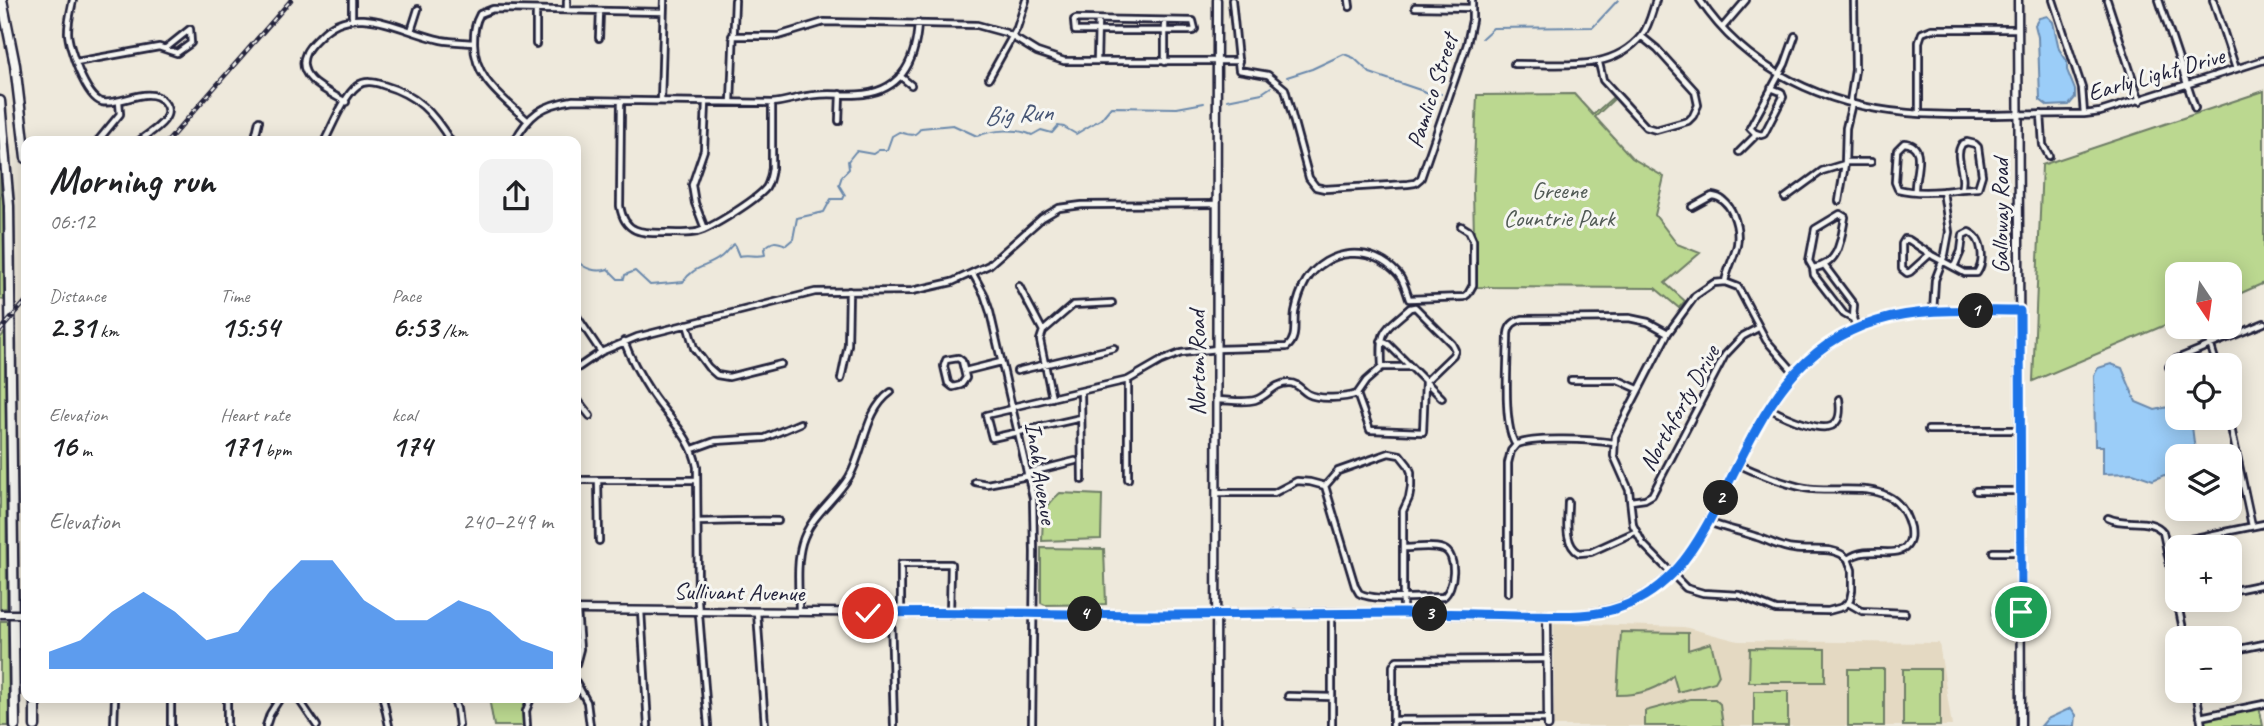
<!DOCTYPE html>
<html lang="en">
<head>
<meta charset="utf-8">
<style>
	body { margin:0; font-family:Caveat,sans-serif; background:#f2f2f2; color:#202124; height:100vh; display:flex; flex-direction:column; font-size:26px; white-space:nowrap }
	* { box-sizing:border-box; margin:0 }
	p { font-size:23px; color:#757577 }
	.icon { flex:none; width:38px; height:38px; fill:none; stroke:currentColor; stroke-width:2; stroke-linecap:round; stroke-linejoin:round }
	.map { position:relative; flex:1; overflow:hidden }
	.details { position:absolute; left:21px; top:136px; width:560px; height:567px; display:flex; flex-direction:column; background:#fff; border-radius:14px; box-shadow:0 4px 18px #0003 }
	.details>* { flex:none }
	.needle { width:46px; rotate:167deg }
	.controls { position:absolute; left:2165px; top:262px; display:grid; gap:14px }
	.controls a { display:grid; place-items:center; width:77px; height:77px; border-radius:14px; background:#fff; box-shadow:0 4px 18px #0003; font-size:35px }
	.pin { position:absolute; display:grid; place-items:center; width:60px; height:60px; color:#fff; margin:-30px; border:4px solid #fff; border-radius:50%; box-shadow:0 2px 7px #0007 }
	.km { position:absolute; width:35px; height:35px; margin:-18px; border-radius:50%; background:#222; color:#fff; font-size:19px; line-height:35px; text-align:center }
	.round { display:grid; place-items:center; flex:none; width:74px; height:74px; border-radius:14px; background:#f2f2f2 }
	.overview { display:flex; align-items:center; justify-content:space-between; height:119px; padding:0 28px }
	h1 { font-size:38px; font-weight:800; line-height:52px }
	.figures { display:grid; grid-template-columns:repeat(3,1fr); gap:10px; height:119px; padding:7px 28px }
	.figures div { display:grid; align-content:center }
	.figures b { font-size:30px; font-weight:800 }
	.figures small { font-size:19px; font-weight:400 }
	.figures p { font-size:19px }
	.chart { height:196px; padding:14px 28px }
	.chart p { display:flex; justify-content:space-between }
	.chart svg { width:100%; height:126px; margin-top:7px; fill:#1a73e8; opacity:.7 }
	.map>svg:first-child { display:block }
	.built { fill:#e4d9c2 }
	.green { fill:#bbd890; stroke:#6e7d66; stroke-width:2 }
	.water { fill:#9bcdf8; stroke:#6b89ac; stroke-width:2 }
	.lines { fill:none; stroke-linecap:round; stroke-linejoin:round }
	.stream { stroke:#6b89ac; stroke-width:2 }
	.street-casing { stroke:#22223b; stroke-width:10 }
	.secondary-casing { stroke:#22223b; stroke-width:11 }
	.highway-casing { stroke:#22223b; stroke-width:13 }
	.street { stroke:#f6f6f2; stroke-width:4.5 }
	.secondary { stroke:#f6f6f2; stroke-width:6 }
	.highway { stroke:#f6f6f2; stroke-width:8 }
	.rail-casing { stroke:#22223b; stroke-width:4.5 }
	.rail { stroke:#f6f6f2; stroke-width:2; stroke-dasharray:5; stroke-linecap:butt }
	.secondary-bridge-casing { stroke:#22223b; stroke-width:11; stroke-linecap:butt }
	.secondary-bridge { stroke:#f6f6f2; stroke-width:6 }
	.route-casing { stroke:#fff; stroke-width:14 }
	.route { stroke:#1a73e8; stroke-width:9 }
	.labels { text-anchor:middle; dominant-baseline:central; stroke-width:6; stroke-linejoin:round; paint-order:stroke }
	.street-label { font-size:24px; fill:#22223b; stroke:#f6f6f2 }
	.park-label { font-size:24px; fill:#505954; stroke:#f6f6f2 }
	.water-label { font-size:26px; font-style:italic; fill:#465574; stroke:#f6f6f2 }
</style>
</head>
<body>
<div class="map">
<svg width="2264" height="726" viewBox="0 0 2264 726">
	<rect width="100%" height="100%" fill="#eee9dc"/>
	<filter id="ink" filterUnits="userSpaceOnUse"><feTurbulence type="fractalNoise" baseFrequency=".0143" numOctaves="2"/><feDisplacementMap in="SourceGraphic" scale="14" xChannelSelector="R" yChannelSelector="G"/><feConvolveMatrix kernelMatrix="1 2 1 2 8 2 1 2 1" color-interpolation-filters="sRGB"/></filter>
	<g filter="url(#ink)">
		<!-- built -->
		<path class="built" d="M1554 623 1684 627 1738 641 1939 643 1952 726H1554Z"/>
		<!-- green -->
		<path class="green" d="M2264 91V283L2230 298V275H2177V320L2033 381 2042 165Z
			M1574 94 1593 115 1612 98 1613 100 1595 117 1632 158 1664 177 1655 215 1677 244 1700 253 1665 283 1685 301 1679 308 1655 288 1475 287 1473 189 1477 95Z
			M0 145 3 190 4 300 0 299Z
			M5 332 7 608 0 609V338Z
			M1060 493 1102 495 1101 539 1042 541C1043 518 1041 509 1060 493Z
			M1041 548 1104 549 1106 604 1045 605 1041 603Z
			M0 621H8L9 726H0Z
			M1621 632 1688 633V650L1711 643 1719 675 1715 682 1678 692 1673 675C1659 690 1637 695 1617 695Z
			M1750 648 1825 649V682H1749Z
			M1848 669H1884V726H1848Z
			M1903 669H1940V726H1903Z
			M1754 691H1788V726H1754Z
			M489 698H528L524 711V726H494Z
			M1690 699H1715L1720 704 1723 726H1645V711Z
			M2259 706 2263 726H2206L2204 718Z"/>
		<!-- water -->
		<path class="water" d="M2047 16 2053 22 2059 49 2067 61V70L2075 90V98L2069 105 2048 106 2040 100 2038 37 2035 25 2039 18Z
			M2111 364 2122 368 2136 402 2155 410 2177 405V418H2191L2195 451 2190 457H2177V489L2172 487 2169 477 2164 475 2153 480 2133 473 2103 474V446H2095L2094 375 2098 368Z
			M2071 708 2076 715 2075 726H2041L2047 719Z"/>
		<g class="lines">
			<!-- stream -->
			<path class="stream" d="M1482 38 1493 28 1593 27 1618 0
				M1287 77 1312 69 1344 54 1354 58 1370 73 1432 94H1441
				M1227 100 1262 93 1271 87
				M576 259C583 269 597 273 608 269L618 279H624L625 275 635 271 650 285 683 282C694 265 708 268 722 256 727 252 728 248 734 244L739 256C748 254 756 257 765 255L764 249C772 240 776 241 786 245L793 239 797 218 824 212 831 199H843L845 195 839 185 842 176 849 169 848 161 856 151 873 154 879 150H887L892 136 899 132C910 135 914 138 921 128L953 125 977 136C993 130 1016 128 1032 135L1041 130 1052 133 1058 126 1064 127 1076 134 1101 119 1111 107 1177 108 1204 103"/>
			<!-- street casing -->
			<g class="street-casing">
				<path id="street" d="M73 0C71 10 68 21 68 32 68 47 86 98 102 102 120 106 150 84 164 102 178 119 148 133 138 142
					M1232 0 1239 70 1268 75 1285 89 1309 178 1316 187 1325 189 1408 184 1415 183 1421 178 1467 44 1472 20V0
					M1349 0 1350 7
					M1700 0C1746 70 1826 106 1908 113 1966 118 2026 113 2084 114L2100 112 2264 60
					M2053 0 2082 88 2084 114
					M2107 0 2140 101
					M2159 0 2195 108
					M2213 0 2236 69
					M1415 7 1472 8
					M536 10V44
					M567 10V0
					M352 16V0
					M1076 19 1193 21 1195 29 1193 31H1075L1074 20Z
					M1722 28 1746 0
					M411 31 418 9
					M732 36H778L824 22 977 25 1006 33 1037 52 1064 61H1239
					M599 38 600 11
					M1097 61 1098 20
					M76 62 159 47 177 53 191 43 190 29 165 49
					M1165 62V21
					M1599 63 1603 80 1646 127 1656 130 1688 121 1693 116 1698 105 1695 91 1657 49 1641 36
					M1514 64C1557 63 1611 74 1642 35 1649 26 1652 12 1656 0
					M900 76 911 85
					M989 78 1017 28 1026 0
					M621 101 620 206C625 236 645 233 670 233 679 233 688 234 697 232 712 228 756 200 766 188 770 182 771 175 772 168V103
					M661 101 664 0
					M346 102C329 92 294 78 306 53 309 46 315 41 320 36 354 0 400 31 441 40 452 42 463 42 474 43
					M731 102 735 0
					M1850 102 1855 70 1854 0
					M1919 114V42L1922 33 1932 29H2018
					M2041 114 2043 145 2049 156
					M527 120C502 97 473 78 474 41 474 30 475 23 480 14L493 9 663 12
					M839 121 840 94
					M1755 133 1750 128 1785 64 1795 36
					M1755 133 1761 135 1764 134 1783 97 1781 92 1771 88
					M97 142 120 114 119 101
					M254 142 259 121
					M324 142C332 127 344 96 357 86 365 80 374 82 383 85 417 95 433 112 451 142
					M514 142C529 114 542 105 573 100L772 103C787 102 800 96 815 95 831 93 848 96 864 94 904 89 916 58 918 23
					M1967 142 1975 144 1978 147 1982 175 1978 188 1961 189C1967 174 1953 157 1962 144Z
					M1739 152 1754 137 1755 133
					M1845 162H1871
					M1915 190C1914 175 1928 144 1904 143L1897 150 1895 182 1898 189C1917 194 1941 192 1961 189
					M1785 198 1822 171 1845 164
					M1839 201 1845 164 1846 128 1852 103
					M1692 207 1712 196C1732 198 1740 227 1737 245 1734 258 1727 269 1725 282
					M1840 214 1845 217C1841 238 1840 265 1813 268L1809 261 1815 229Z
					M705 229 695 203 692 185 704 150 706 102
					M1930 254 1910 272 1907 273 1902 269V244L1905 239 1909 240 1933 256 1965 273H1977C1985 261 1983 238 1969 232L1963 235 1961 251 1954 267
					M1824 265 1854 305 1853 319 1857 328
					M1813 268 1814 275 1844 314 1853 319
					M973 274 984 294 990 312 1033 498 1034 552 1032 726
					M1019 286 1043 331
					M1933 312 1935 280 1945 254 1949 232 1943 191
					M576 315 601 352
					M687 324 694 348 708 367 717 375 729 377 781 364
					M2205 327 2217 366
					M624 341C631 360 641 377 652 394 668 418 692 437 697 467L698 602 708 726
					M1381 341 1388 344 1442 398
					M958 358 962 361 966 378 961 385 953 387 948 383 944 366 946 360Z
					M1382 367C1380 328 1382 333 1410 308L1415 307 1452 344 1455 350 1453 355 1425 382
					M2169 367 2174 360 2264 323
					M576 369 601 352 637 337 815 292 912 291 952 282 989 265 1042 218 1059 208 1082 205 1217 204
					M965 371 1001 362
					M1017 371 1114 348
					M1794 372 1766 340 1738 287 1725 282 1714 283 1695 296 1668 333 1615 436 1614 456 1629 490 1633 525 1643 544 1686 588 1703 593 1739 595 1776 610 1828 611 1843 607 1850 600 1852 590V570L1848 559
					M841 379 848 345 849 291
					M1128 380V479
					M1571 380H1618L1638 389
					M1081 391 1082 480
					M1357 394 1370 430 1423 432 1425 382
					M1357 394 1366 381 1382 367H1410
					M576 398 590 416
					M1052 398 1040 340 1043 331 1073 305 1112 303
					M1217 400C1228 400 1244 403 1255 400 1269 396 1273 383 1289 383 1298 383 1301 390 1308 394 1319 400 1345 398 1357 394
					M1012 407 1128 380 1161 361 1181 353 1217 349 1287 347C1298 338 1293 324 1295 312 1297 302 1301 290 1306 281 1327 248 1372 244 1398 274 1404 281 1406 290 1409 299L1464 297 1468 294 1473 285V240L1469 231 1461 226
					M1769 408C1781 415 1828 438 1837 421 1841 415 1840 406 1839 399
					M1012 409 986 415 992 438 1081 418
					M2229 418 2252 526
					M1928 430H2020
					M1516 445C1502 425 1508 360 1508 334 1509 325 1514 321 1523 319L1629 318 1648 322 1668 333
					M1516 445C1532 436 1594 440 1614 443
					M693 449 715 441 765 438 800 423
					M1738 464C1756 473 1785 484 1805 488 1843 495 1898 474 1910 528 1911 536 1911 542 1905 548 1892 558 1868 545 1848 559
					M1027 473 1075 461
					M576 480H697
					M598 480 599 541
					M975 482 987 484 1028 476
					M1976 491H2020
					M1216 493H1274L1297 481 1310 482 1325 486
					M1631 501 1645 499 1652 495 1725 355 1743 336 1758 328
					M1568 502C1568 519 1563 544 1579 553L1591 552 1635 532
					M2108 518C2125 527 2151 516 2163 532L2177 598
					M697 522C724 522 750 520 778 521
					M1709 522C1725 529 1741 531 1757 537 1770 541 1781 548 1794 549 1813 552 1834 545 1848 559
					M2166 544 2264 524
					M1993 552H2020
					M2230 591 2264 584
					M1508 593V463L1511 451 1516 445
					M2177 600 2185 639
					M1848 603 1862 611 1905 613
					M641 611 648 726
					M757 612 765 726
					M799 612C799 590 796 564 802 543 810 516 835 500 849 477 865 451 864 411 891 392
					M901 612V564H951L950 613
					M891 613 894 726
					M1403 613V511L1409 498 1411 487V472L1408 465 1400 455 1389 453 1338 471 1325 486 1355 586 1359 593C1373 602 1424 597 1443 597 1455 589 1458 554 1443 549 1432 545 1415 548 1404 548
					M1996 613 2021 612
					M2230 651 2264 644
					M576 664 580 649 577 610
					M576 682 587 702 590 726
					M2196 691 2202 726
					M1288 696 1332 697
					M171 698V726
					M227 698V726
					M298 698 317 726
					M383 698 389 726
					M453 698 457 709 459 726
					M2200 717 2264 704
					M1393 720 1548 719
					M114 726 115 698
					M266 726 270 714 280 698
					M527 726 526 711 531 698
					M1332 726V613
					M1393 726V666L1397 660 1547 659"/>
			</g>
			<!-- secondary casing -->
			<g class="secondary-casing">
				<path id="secondary" d="M2018 0 2021 726
					M576 610C775 610 974 614 1174 615 1227 615 1280 613 1333 613 1389 613 1445 614 1501 615 1540 615 1581 620 1619 607 1668 591 1694 551 1716 507 1756 430 1786 349 1877 321 1922 307 1973 311 2020 311
					M1547 615 1548 726
					M1216 726 1217 0"/>
			</g>
			<!-- highway casing -->
			<g class="highway-casing">
				<path id="highway" d="M2 0 15 65 26 158
					M0 101 9 206 15 726
					M35 698V726"/>
			</g>
			<!-- street -->
			<use href="#street" class="street"/>
			<!-- secondary -->
			<use href="#secondary" class="secondary"/>
			<!-- highway -->
			<use href="#highway" class="highway"/>
			<!-- rail casing -->
			<g class="rail-casing">
				<path id="rail" d="M167 142 291 0
					M0 331 26 301"/>
			</g>
			<!-- rail -->
			<use href="#rail" class="rail"/>
			<!-- secondary-bridge casing -->
			<g class="secondary-bridge-casing">
				<path id="secondary-bridge" d="M0 614H26"/>
			</g>
			<!-- secondary-bridge -->
			<use href="#secondary-bridge" class="secondary-bridge"/>
		</g>
	</g>
	<g class="lines" filter="url(#ink)">
		<!-- route casing -->
		<g class="route-casing">
			<path id="route" d="M868 613C970 611 1072 615 1174 615 1249 615 1325 613 1401 613 1440 613 1479 614 1518 615 1553 615 1588 619 1621 607 1670 590 1695 549 1717 506 1757 428 1786 348 1877 321 1923 307 1973 311 2020 311L2021 612"/>
		</g>
		<!-- route -->
		<use href="#route" class="route"/>
	</g>
	<g class="labels">
		<!-- street labels -->
		<g class="street-label">
			<text transform="translate(2156 74) rotate(-16)">Early Light Drive</text>
			<text transform="translate(1432 91) rotate(-72)">Pamlico Street</text>
			<text transform="translate(2000 216) rotate(-90)">Galloway Road</text>
			<text transform="translate(1197 363) rotate(-90)">Norton Road</text>
			<text transform="translate(1679 408) rotate(-61)">Northforty Drive</text>
			<text transform="translate(1041 473) rotate(81)">Inah Avenue</text>
			<text transform="translate(739 592) rotate(1)">Sullivant Avenue</text>
		</g>
		<!-- park labels -->
		<g class="park-label">
			<text x="1559" y="190">Greene<tspan x="1559" dy="28">Countrie Park</tspan></text>
		</g>
		<!-- water labels -->
		<g class="water-label">
			<text transform="translate(1018 114) rotate(-4)">Big Run</text>
		</g>
	</g>
</svg>
<div class="controls">
<a><svg class="needle" viewBox="-14 -14 28 28"><path d="M0-13l5 13h-10z" fill="#e53935"/><path d="M0 13l5-13h-10z" fill="#757577"/></svg></a>
<a><svg class="icon" aria-label="locate" viewBox="0 0 24 24"><circle cx="12" cy="12" r="6"/><path d="M12 2v4M12 18v4M2 12h4M18 12h4"/></svg></a>
<a><svg class="icon" aria-label="layers" viewBox="0 0 24 24"><path d="M12 4l9 5-9 5-9-5zM3 14l9 5 9-5"/></svg></a>
<a>+</a>
<a>−</a>
</div>
<div class="pin" style="left:2021px;top:612px;background:#1e9e55"><svg class="icon" aria-label="arrive" viewBox="0 0 24 24"><path d="M6 21V4h12l-3 4 3 4H6"/></svg></div>
<div class="pin" style="left:868px;top:613px;background:#d93025"><svg class="icon" aria-label="check" viewBox="0 0 24 24"><path d="M5 12l5 5 9-10"/></svg></div>
<b class="km" style="left:1976px;top:311px">1</b>
<b class="km" style="left:1721px;top:498px">2</b>
<b class="km" style="left:1430px;top:614px">3</b>
<b class="km" style="left:1085px;top:614px">4</b>
<section class="details">
<div class="overview"><div><h1>Morning run</h1><p>06:12</p></div><a class="round"><svg class="icon" aria-label="share" viewBox="0 0 24 24"><path d="M12 15V3M7 8l5-5 5 5M5 13v7h14v-7"/></svg></a></div>
<div class="figures">
<div><p>Distance</p><b>2.31<small> km</small></b></div>
<div><p>Time</p><b>15:54</b></div>
<div><p>Pace</p><b>6:53<small> /km</small></b></div>
</div>
<div class="figures">
<div><p>Elevation</p><b>16<small> m</small></b></div>
<div><p>Heart rate</p><b>171<small> bpm</small></b></div>
<div><p>kcal</p><b>174</b></div>
</div>
<div class="chart"><p><span>Elevation</span>240–249 m</p>
<svg viewBox="0 0 160 44" preserveAspectRatio="none"><path d="M0 44V38L10 34L20 24L30 17L40 24L50 34L60 31L70 17L80 6L90 6L100 20L110 27L120 27L130 20L140 24L150 34L160 38V44z"/></svg>
</div>
</section>
</div>
</body>
</html>
